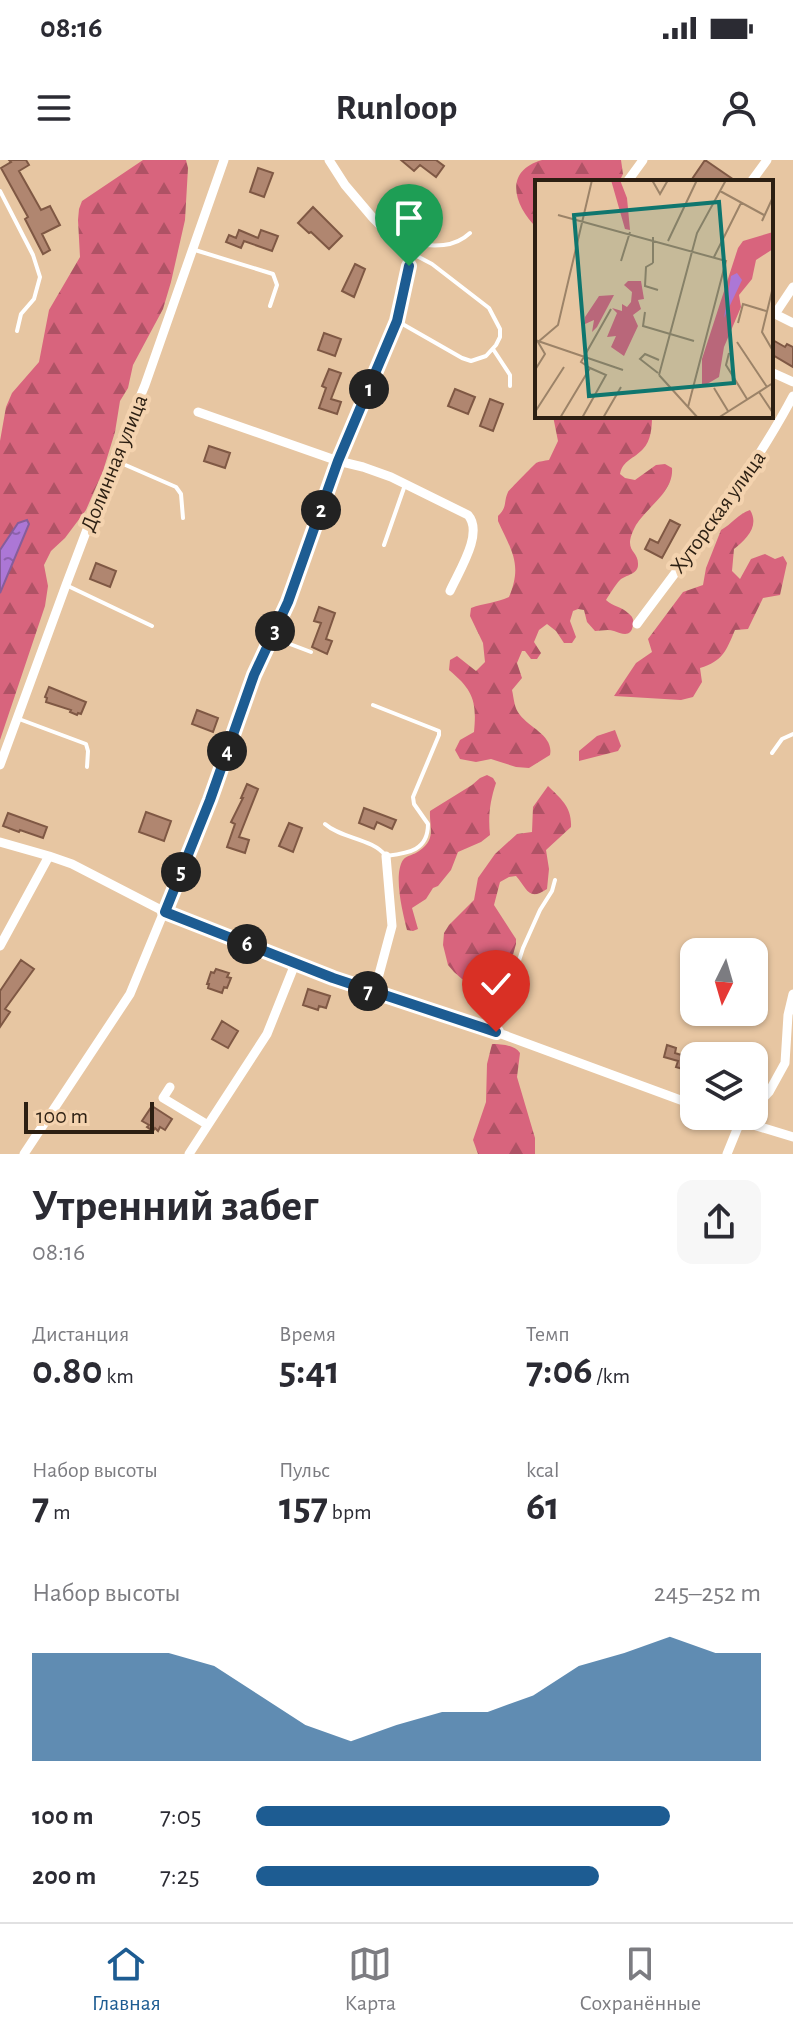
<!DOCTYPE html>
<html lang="ru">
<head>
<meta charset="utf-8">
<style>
	body { margin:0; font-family:"Alegreya Sans",sans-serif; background:#f7f7f7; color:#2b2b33; height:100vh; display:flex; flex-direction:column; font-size:30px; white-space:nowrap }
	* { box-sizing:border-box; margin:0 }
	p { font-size:26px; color:#7c7c81 }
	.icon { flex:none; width:44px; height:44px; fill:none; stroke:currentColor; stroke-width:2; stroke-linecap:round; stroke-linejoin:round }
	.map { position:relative; height:994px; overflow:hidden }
	.sheet { display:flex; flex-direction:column; background:#fff; flex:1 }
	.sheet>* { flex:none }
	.needle { width:52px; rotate:185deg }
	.buttons { position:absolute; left:680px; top:778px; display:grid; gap:16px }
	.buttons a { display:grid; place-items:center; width:88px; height:88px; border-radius:16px; background:#fff; box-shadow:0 2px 6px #0004; font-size:40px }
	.scale { position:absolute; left:24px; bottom:20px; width:130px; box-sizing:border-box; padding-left:8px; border:4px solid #2c1f12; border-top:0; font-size:22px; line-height:28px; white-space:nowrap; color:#2c1f12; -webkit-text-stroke:6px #f4d3af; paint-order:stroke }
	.pin { position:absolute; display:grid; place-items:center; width:68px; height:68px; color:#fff; margin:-82px -34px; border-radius:50% 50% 50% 0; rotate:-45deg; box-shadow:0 0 8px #0007 }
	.pin .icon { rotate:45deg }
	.km { position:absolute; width:40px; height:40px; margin:-20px; border-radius:50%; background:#222; color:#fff; font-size:22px; line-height:40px; text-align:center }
	.round { display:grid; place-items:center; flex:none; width:84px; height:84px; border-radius:16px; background:#f7f7f7 }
	.summary { display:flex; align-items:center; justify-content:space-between; height:136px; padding:0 32px }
	h1 { font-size:44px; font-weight:700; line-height:60px }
	.stats { display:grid; grid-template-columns:repeat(3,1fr); gap:12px; height:136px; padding:8px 32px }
	.stats div { display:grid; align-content:center }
	.stats b { font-size:40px; font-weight:700 }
	.stats small { font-size:22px; font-weight:400 }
	.stats p { font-size:22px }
	.chart { height:224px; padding:16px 32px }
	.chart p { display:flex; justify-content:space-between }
	.chart svg { width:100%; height:144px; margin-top:8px; fill:#1d5c92; opacity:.7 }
	ul { padding:0 32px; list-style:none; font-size:26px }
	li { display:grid; grid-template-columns:128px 96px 1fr; align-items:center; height:60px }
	li i { height:20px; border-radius:10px; background:#1d5c92 }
	.status { display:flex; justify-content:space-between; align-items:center; height:56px; padding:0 40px; background:#fff; direction:ltr }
	.status svg { height:22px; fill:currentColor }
	header { display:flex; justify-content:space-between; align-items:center; height:104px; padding:0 32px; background:#fff; font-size:36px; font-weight:700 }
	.menu { display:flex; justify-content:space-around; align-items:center; height:112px; border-top:2px solid #e1e1e2; background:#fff; font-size:22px; color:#7c7c81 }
	.menu a { display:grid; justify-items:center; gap:4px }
	.menu .selected { color:#1d5c92 }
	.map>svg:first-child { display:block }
	.forest { fill:url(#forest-firs) }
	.water { fill:url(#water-ripples); stroke:#865d9b; stroke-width:2 }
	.building { fill:#b08670; stroke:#7f5844; stroke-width:2 }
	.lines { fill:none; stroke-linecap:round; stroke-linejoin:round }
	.lane { stroke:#fff; stroke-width:4 }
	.street { stroke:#fff; stroke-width:9 }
	.route-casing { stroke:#fff; stroke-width:16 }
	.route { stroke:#1d5c92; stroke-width:10 }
	.labels { text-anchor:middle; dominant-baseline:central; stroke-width:8; stroke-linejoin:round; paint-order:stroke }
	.street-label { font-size:22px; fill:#2c1f12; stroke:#f4d3af }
	.inset-road { fill:none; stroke:#9c8368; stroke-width:2 }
	.view { fill:#0f766e; fill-opacity:0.15; stroke:#0f766e; stroke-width:4 }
	.inset-edge { fill:none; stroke:#2c1f12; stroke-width:4 }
</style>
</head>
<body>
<div class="status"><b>08:16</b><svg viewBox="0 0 49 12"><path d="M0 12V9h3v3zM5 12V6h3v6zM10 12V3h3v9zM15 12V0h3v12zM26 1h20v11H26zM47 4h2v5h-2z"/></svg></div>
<header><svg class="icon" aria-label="menu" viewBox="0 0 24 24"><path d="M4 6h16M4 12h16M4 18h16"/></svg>Runloop<svg class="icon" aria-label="person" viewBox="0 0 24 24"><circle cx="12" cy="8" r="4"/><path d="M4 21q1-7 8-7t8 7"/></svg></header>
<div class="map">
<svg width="793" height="994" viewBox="0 0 793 994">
	<defs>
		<pattern id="forest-firs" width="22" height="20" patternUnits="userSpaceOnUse" patternTransform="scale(2)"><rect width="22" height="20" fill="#d8647d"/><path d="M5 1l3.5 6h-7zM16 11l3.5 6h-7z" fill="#af5265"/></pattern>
		<pattern id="water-ripples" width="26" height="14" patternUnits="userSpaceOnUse" patternTransform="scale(2)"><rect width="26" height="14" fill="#ac77d6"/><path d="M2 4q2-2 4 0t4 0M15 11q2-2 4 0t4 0" fill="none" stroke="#8c61ac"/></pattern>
	</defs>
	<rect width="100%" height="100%" fill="#e7c6a2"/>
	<!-- forest -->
	<path class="forest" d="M143 0H186L188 8 185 60 171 122 163 149 133 205 128 228 120 241 115 272 103 311 86 350 65 378 51 391 44 405 48 426 45 446 0 580V433L29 364 18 363 0 390V281L6 247 12 233 39 202 49 150 80 97 78 60 79 49 82 41Z
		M542 0H621L623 14 619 22H537V68C514 46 503 11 542 0Z
		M553 256H652C652 267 651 281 643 289 634 299 623 300 620 314L625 318 635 320 656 305 665 304 672 308C674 332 647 347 636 365 621 393 639 389 638 405 638 414 626 415 620 420 615 425 610 434 606 440 612 446 622 447 628 453 632 456 634 459 633 464 632 478 622 474 614 471 608 469 601 471 595 471L587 462 584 450 578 449 573 451 570 461 576 477 572 483H564L556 471 547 464 539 470 534 482 541 493 537 499H531L525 491H522L517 503 522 518 512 530C514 539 514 548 520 555 530 568 554 576 550 595L529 608 516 607 491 599 476 602 460 599 455 590 460 580 474 572C477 541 473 530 449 510L450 500 457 496 476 511 485 502 483 483 470 456 471 448C484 443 496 443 509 437 523 404 511 390 498 361V356C508 346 503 343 508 332 509 330 534 305 536 303 540 301 544 301 549 300L558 281Z
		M750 350C760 366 746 380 734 389L732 411 740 419 751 399 765 394 775 399 783 396 787 403 780 435 763 438 748 469 735 470C726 491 723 501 700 508L702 522 693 537 681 540 614 536 636 503 652 492 648 479 683 432 703 425 706 408 721 370C732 364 738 354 750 350Z
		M615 570 621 586 618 591 579 601V591L597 576Z
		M487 615 493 618 496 623C490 641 488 656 490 675L481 682 458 692 451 710 438 726 433 728 426 739 412 748 418 769 413 771 407 770C403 754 393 715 403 700 407 695 414 695 419 691 437 679 429 667 430 651L472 625 480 618Z
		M548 626C561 639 572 647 571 667L546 690 549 709 547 729C528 742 527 728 516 716L509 717 500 722 494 745 516 779V784L511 802 497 822 491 826 484 827 462 819 454 812 448 805 443 785 444 773 449 765 474 740 478 718 495 694 517 674 532 672 533 647Z
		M492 884C501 884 515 885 520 893L517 917 535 978V994H478L473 980 486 942 487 904Z"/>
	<!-- water -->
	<path class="water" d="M27 360 29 364 0 433V390L18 363Z"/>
	<!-- building -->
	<path class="building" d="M9 0H26L29 5 19 11 41 50 50 46 60 65 42 74 50 90 43 94 25 59 28 57 1 8 11 2Z
		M401 0H436L444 6 436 17 420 5 414 11Z
		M705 0 737 22H690Z
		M258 8 273 13 264 37 250 32Z
		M313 47 342 76 329 89 311 72 309 73 298 63Z
		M239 70 258 78 261 70 278 76 272 91 244 81 241 88 226 82 229 75 236 78Z
		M355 104 365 109 354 137 342 131Z
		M324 173 341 179 335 196 318 190Z
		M771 179 785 187 787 184 793 187V207L771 194Z
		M329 209 341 213 331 239 341 242 337 254 319 248 326 228 322 226Z
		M455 229 475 237 468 254 448 246Z
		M490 239 503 244 493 271 480 266Z
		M209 286 230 293 225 308 204 301Z
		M670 360 680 365 662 398 645 389 650 379 658 383Z
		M96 403 116 411 110 427 90 419Z
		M319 447 335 453 326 479 332 481 327 494 312 487 321 463 314 461Z
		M49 527 86 542 81 554 78 553 77 555 70 552 71 550 46 542 47 538 45 537Z
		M197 550 218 558 213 572 192 564Z
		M247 624 258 629 239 677 249 680 245 693 227 687 235 664 231 662 243 638H241Z
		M364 648 396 660 392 669 377 662 374 669 359 663Z
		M146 652 171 661 164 681 139 672Z
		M8 653 47 667 43 678 20 670 19 672 3 666Z
		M289 663 302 668 293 692 279 686Z
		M21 800 34 809 5 849 10 852 0 867V831Z
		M216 809 229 813 227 817 231 818 227 828 224 827 222 833 208 828 209 824H207L211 812 214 813Z
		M308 829 330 836 326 848 319 846 318 850 303 845Z
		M222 861 238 871 228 888 212 879Z
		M667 885 676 888 675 893 694 899 690 911 676 907 678 901 664 897Z
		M152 946 172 959 165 970 160 967 158 971 155 968 153 971 147 967 149 965 142 961Z"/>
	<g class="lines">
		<!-- lane -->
		<path class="lane" d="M0 31 33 95 40 117 34 139 21 154 17 171
			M409 84C432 86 453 89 470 73
			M195 90 273 114 277 125 270 146
			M399 162 462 198 471 201 486 196 496 185 500 177V169L489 148 432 104 413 94
			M493 189 510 215V226
			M114 300 176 327 181 334 183 358
			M384 385 405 325
			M68 426 152 466
			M274 478 311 492
			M19 559 86 584 88 591 87 607
			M772 593 782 579 793 574
			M325 664C342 679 372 678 386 696 408 693 428 691 428 664L414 644 413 637 439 575V571L373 545
			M497 870 523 788 540 750 552 731 555 720"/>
		<!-- street -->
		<path class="street" d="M627 22 643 0
			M751 22 767 0
			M793 127 775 154 793 163
			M771 212 793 222
			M198 252 338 301 363 307 391 317 468 355C484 373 459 411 450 431
			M637 464C692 390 750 317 793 236
			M0 605 66 425 108 314 145 225 224 0
			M0 682 49 696 72 704 165 752 295 804 374 833 496 872 694 945
			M0 786 49 696
			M374 833 392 766 386 696
			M170 927 163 938 208 965
			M754 948 769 932 785 903 788 855 793 834
			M724 956 793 977
			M24 994 130 834 210 640 254 515 288 442 338 301 397 161 409 106 411 93 407 84 386 71 373 58 345 25 329 0
			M189 994 267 874 295 804
			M727 994 740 962 747 956"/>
	</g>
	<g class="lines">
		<!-- route casing -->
		<g class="route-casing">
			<path id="route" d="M409 106 397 161 338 301 288 442 254 515 210 640 165 752 333 818 496 872"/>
		</g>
		<!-- route -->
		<use href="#route" class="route"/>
	</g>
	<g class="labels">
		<!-- street labels -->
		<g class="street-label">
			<text transform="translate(114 303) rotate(-68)">Долинная улица</text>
			<text transform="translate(718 352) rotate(-54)">Хуторская улица</text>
		</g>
	</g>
	<!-- overview -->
	<g transform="translate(535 20)">
		<rect width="238" height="238" fill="#e7c6a2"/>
		<path d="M76 0H85L92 18 95 50 90 49ZM238 52V69L221 80 217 99 204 115 206 127 189 167 184 197 167 207V179L203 68 208 61ZM93 101H106L109 119 103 120 106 129 98 135 103 146 89 176 76 167 81 156 72 157 82 133 77 128 87 131V124L92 127 96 122 97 112 89 105ZM79 115 62 147 57 152 59 140 50 144V137L64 116Z" fill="#d8647d"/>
		<path d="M202 93 207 100 189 138 196 96Z" fill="#ac77d6"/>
		<path class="inset-road" d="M117 0 125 14 133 0M185 11 229 35M23 35 191 81 153 227M227 41 238 17M133 61 162 0M179 77 206 23M86 81 95 52M118 83 111 87 110 106 123 110M118 83V57M238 107 227 152 238 171M110 132 108 146 159 161M203 143 208 124 231 131M0 160 88 190M202 162 232 207M194 173 191 185 212 219M0 190 10 174 3 162 23 145 57 0M123 193 105 179 110 174 124 180M124 195 162 53 191 0M124 195 163 238M179 208 193 231M224 212 238 233M0 232 29 187M25 238 55 188 46 182 76 129M47 238 71 195 55 188M68 238 86 207M183 238 238 203"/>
		<path class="view" d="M184 22 199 203 54 216 39 35Z"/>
		<rect width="238" height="238" class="inset-edge"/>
	</g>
</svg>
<div class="buttons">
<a><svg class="needle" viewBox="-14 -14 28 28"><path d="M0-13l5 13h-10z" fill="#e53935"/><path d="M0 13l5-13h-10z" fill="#7c7c81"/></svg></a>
<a><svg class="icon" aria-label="layers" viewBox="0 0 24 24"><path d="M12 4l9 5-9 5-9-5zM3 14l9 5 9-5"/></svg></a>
</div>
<div class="scale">100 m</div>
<div class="pin" style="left:409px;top:106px;background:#1e9e55"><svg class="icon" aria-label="arrive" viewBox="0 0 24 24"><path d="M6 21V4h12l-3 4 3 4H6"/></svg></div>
<div class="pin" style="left:496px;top:872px;background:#d93025"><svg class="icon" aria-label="check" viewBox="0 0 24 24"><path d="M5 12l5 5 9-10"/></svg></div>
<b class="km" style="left:369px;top:229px">1</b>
<b class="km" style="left:321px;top:350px">2</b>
<b class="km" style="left:275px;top:471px">3</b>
<b class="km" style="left:227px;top:591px">4</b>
<b class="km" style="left:181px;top:712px">5</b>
<b class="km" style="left:247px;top:784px">6</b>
<b class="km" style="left:368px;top:831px">7</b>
</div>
<section class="sheet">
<div class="summary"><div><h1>Утренний забег</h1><p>08:16</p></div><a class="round"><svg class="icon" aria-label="share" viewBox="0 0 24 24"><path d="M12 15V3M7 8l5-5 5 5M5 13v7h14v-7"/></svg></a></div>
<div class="stats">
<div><p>Дистанция</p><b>0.80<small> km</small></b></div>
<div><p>Время</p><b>5:41</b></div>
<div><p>Темп</p><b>7:06<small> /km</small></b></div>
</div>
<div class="stats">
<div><p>Набор высоты</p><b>7<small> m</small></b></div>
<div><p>Пульс</p><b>157<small> bpm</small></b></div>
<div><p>kcal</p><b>61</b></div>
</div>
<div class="chart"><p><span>Набор высоты</span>245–252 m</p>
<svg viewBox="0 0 160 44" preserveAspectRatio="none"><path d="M0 44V11L10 11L20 11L30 11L40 15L50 24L60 33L70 38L80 33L90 29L100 29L110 24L120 15L130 11L140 6L150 11L160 11V44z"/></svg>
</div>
<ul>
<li><b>100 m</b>7:05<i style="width:82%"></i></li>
<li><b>200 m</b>7:25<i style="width:68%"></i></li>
</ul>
</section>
<nav class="menu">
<a class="selected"><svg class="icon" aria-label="home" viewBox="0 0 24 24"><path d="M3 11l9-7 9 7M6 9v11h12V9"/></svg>Главная</a>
<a><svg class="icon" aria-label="map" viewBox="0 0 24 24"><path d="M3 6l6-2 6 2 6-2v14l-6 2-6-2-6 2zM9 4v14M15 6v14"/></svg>Карта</a>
<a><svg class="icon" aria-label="saved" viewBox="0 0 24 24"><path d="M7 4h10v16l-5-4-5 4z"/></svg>Сохранённые</a>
</nav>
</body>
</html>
